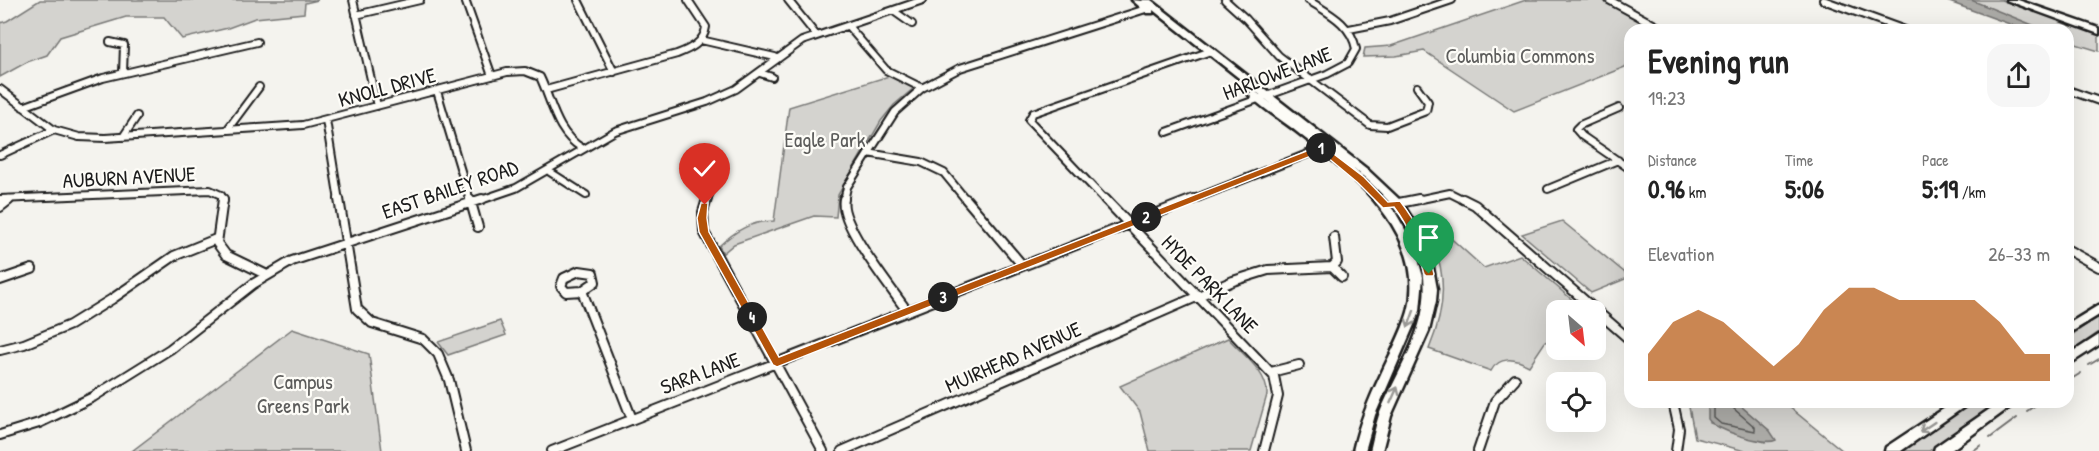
<!DOCTYPE html>
<html lang="en">
<head>
<meta charset="utf-8">
<style>
	body { margin:0; font-family:"Patrick Hand",sans-serif; background:#f6f6f6; color:#222; height:100vh; display:flex; flex-direction:column; font-size:22px; white-space:nowrap }
	* { box-sizing:border-box; margin:0 }
	p { font-size:20px; color:#767676 }
	.icon { flex:none; width:33px; height:33px; fill:none; stroke:currentColor; stroke-width:2; stroke-linecap:round; stroke-linejoin:round }
	.map { position:relative; flex:1; overflow:hidden }
	.sheet { position:absolute; left:1624px; top:24px; width:450px; height:384px; display:flex; flex-direction:column; background:#fff; border-radius:18px; box-shadow:0 6px 24px #0002 }
	.sheet>* { flex:none }
	.needle { width:39px; rotate:152deg }
	.buttons { position:absolute; left:1546px; top:300px; display:grid; gap:12px }
	.buttons a { display:grid; place-items:center; width:60px; height:60px; border-radius:12px; background:#fff; box-shadow:0 6px 24px #0002; font-size:30px }
	.pin { position:absolute; display:grid; place-items:center; width:51px; height:51px; color:#fff; margin:-62px -26px; border-radius:50% 50% 50% 0; rotate:-45deg; box-shadow:0 0 6px #0007 }
	.pin .icon { rotate:45deg }
	.km { position:absolute; width:30px; height:30px; margin:-15px; border-radius:50%; background:#222; color:#fff; font-size:16px; line-height:30px; text-align:center }
	.round { display:grid; place-items:center; flex:none; width:63px; height:63px; border-radius:18px; background:#f6f6f6 }
	.headline { display:flex; align-items:center; justify-content:space-between; height:102px; padding:0 24px }
	h1 { font-size:33px; font-weight:800; line-height:45px }
	.figures { display:grid; grid-template-columns:repeat(3,1fr); gap:9px; height:102px; padding:6px 24px }
	.figures div { display:grid; align-content:center }
	.figures b { font-size:26px; font-weight:800 }
	.figures small { font-size:16px; font-weight:400 }
	.figures p { font-size:16px }
	.chart { height:168px; padding:12px 24px }
	.chart p { display:flex; justify-content:space-between }
	.chart svg { width:100%; height:108px; margin-top:6px; fill:#b45309; opacity:.7 }
	.map>svg:first-child { display:block }
	.green { fill:#d4d3cf; stroke:#787876; stroke-width:1.5 }
	.water { fill:#abaaa6; stroke:#72716f; stroke-width:1.5 }
	.lines { fill:none; stroke-linecap:round; stroke-linejoin:round }
	.shore { stroke:#555553; stroke-width:1.5 }
	.stream { stroke:#72716f; stroke-width:2 }
	.street-far1-casing { stroke:#1c1c1c; stroke-width:10 }
	.street-casing { stroke:#1c1c1c; stroke-width:12 }
	.secondary-casing { stroke:#1c1c1c; stroke-width:5 }
	.street-far1 { stroke:#fdfcf7; stroke-width:6 }
	.street { stroke:#fdfcf7; stroke-width:8 }
	.secondary { fill:#fdfcf7; fill-rule:evenodd }
	.oneway { stroke:#989794 }
	.route { fill:#b45309; stroke:#fff; stroke-width:1.5 }
	.labels { text-anchor:middle; dominant-baseline:central; stroke-width:4.5; stroke-linejoin:round; paint-order:stroke }
	.park-label { font-size:21px; fill:#5c5c5b; stroke:#fdfcf7 }
	.street-label { font-size:21px; fill:#1c1c1c; stroke:#fdfcf7 }
</style>
</head>
<body>
<div class="map">
<svg width="2099" height="451" viewBox="0 0 2099 451">
	<rect width="100%" height="100%" fill="#f4f3ee"/>
	<filter id="ink" filterUnits="userSpaceOnUse"><feTurbulence type="fractalNoise" baseFrequency=".0167" numOctaves="2"/><feDisplacementMap in="SourceGraphic" scale="12" xChannelSelector="R" yChannelSelector="G"/><feConvolveMatrix kernelMatrix="1 2 1 2 8 2 1 2 1" color-interpolation-filters="sRGB"/></filter>
	<g filter="url(#ink)">
		<!-- green -->
		<path class="green" d="M40 0H318L305 3 304 13 255 18 228 28 182 39 164 17H126L60 37 47 55 27 62 0 77V23L7 21Z
			M1526 0H1603L1658 30H1630V65L1514 111 1424 51 1396 56 1363 57 1365 48 1391 46Z
			M1960 0H2001L2099 34V51L2069 42 2068 30H2035Z
			M889 76 914 88 894 105 881 121 838 195 836 217 814 216 734 244 723 253 719 246C735 231 751 221 774 221L789 107Z
			M1562 221 1630 277 1591 293 1522 234Z
			M1445 233 1484 268 1520 255 1584 310H1557V337L1545 342 1529 366C1515 358 1499 356 1491 371L1429 349C1445 311 1449 271 1428 234Z
			M2099 316V332L2069 353V337Z
			M500 321 506 335 448 355 438 342Z
			M292 329 369 354 382 451H132Z
			M1228 338C1242 354 1268 372 1267 395L1251 451H1150L1140 412 1120 386Z
			M1688 402H1708L1710 423 1765 442 1770 431 1736 402H1783L1843 451H1745L1695 438Z
			M1973 402H1999L1929 451H1902Z"/>
		<!-- water -->
		<path class="water" d="M1944 0H1971L2045 30H2026Z
			M1708 402H1736L1770 431 1776 440C1765 446 1714 430 1708 419Z"/>
		<g class="lines">
			<!-- shore -->
			<path class="shore" d="M1714 402V418L1721 424 1755 431V427L1734 409 1732 402"/>
			<!-- stream -->
			<path class="stream" d="M2089 365 2099 359
				M2068 381 2081 373
				M2027 411 2040 402
				M1990 438 2017 418
				M1973 451 1981 445"/>
			<!-- street-far1 casing -->
			<g class="street-far1-casing">
				<path id="street-far1" d="M353 0 377 106
					M465 0 492 76
					M578 0 614 72
					M788 0 816 35
					M1225 0 1246 19 1279 56 1370 125 1387 126 1426 111 1428 102 1417 87
					M1609 0 1664 30
					M1823 0 1905 30
					M895 12 912 24
					M356 15 420 0
					M848 26 886 70 922 88
					M1349 29 1390 21 1452 0
					M701 40 775 57
					M110 42 124 45 123 73
					M760 73 772 77
					M0 89 54 130 79 137 105 138 303 125 507 72 525 71 540 77C552 102 556 133 582 148
					M546 90 677 54C690 49 704 43 706 27L688 0
					M2068 90 2099 101
					M437 91 470 201
					M23 107 103 78 257 42
					M1619 108 1580 125 1576 129 1582 136 1630 169
					M326 120 339 201
					M227 130 259 87
					M1167 132 1327 74 1348 63 1356 49C1351 23 1328 13 1308 0
					M123 137 137 116
					M868 153 921 162 944 173 967 201
					M0 155 54 130
					M550 172 586 195
					M1548 189 1618 160
					M0 199 210 190 221 195 224 201
					M478 201 516 188 615 131 707 102 736 89 802 41 923 0
					M707 201 717 171
					M844 201 847 187 895 112 922 88 960 68 1152 7
					M1106 201 1029 120 1033 113 1211 51
					M1189 201 1325 147
					M1412 201 1450 193 1466 201"/>
			</g>
			<!-- street casing -->
			<g class="street-casing">
				<path id="street" d="M223 199 217 243 226 255 267 275
					M339 199 357 309 372 323 423 339 438 354 449 380 466 451
					M470 199 478 227
					M707 199 703 212 704 232 823 451
					M844 199C838 223 892 289 907 311
					M966 199 1023 266
					M1105 199 1274 376 1278 396 1264 451
					M1463 199 1475 205 1630 340
					M1394 204 1419 199
					M0 207 9 200
					M2068 250 2099 267
					M1332 267 1342 277
					M579 271 593 273 595 282 582 291 566 292 561 286 564 278Z
					M0 280 32 269
					M582 291 632 419
					M0 350 24 344 70 325 112 299 174 256 216 239
					M1271 372 1299 365
					M1673 402 1679 429 1676 451
					M0 435 39 423 93 397 170 349 253 284 292 261 482 199
					M552 451 1193 199
					M842 451 1233 281 1268 270 1332 267 1337 262 1334 237
					M1478 451 1495 401 1515 379"/>
			</g>
			<!-- secondary casing -->
			<g class="secondary-casing">
				<path id="secondary" d="M1132 0 1143 1 1142 0H1151L1367 169 1401 201 1420 231 1431 257 1437 289 1436 301 1429 331 1391 416 1382 451H1370C1373 439 1375 427 1379 415 1390 387 1407 360 1417 331 1441 262 1405 209 1353 168L1370 184 1395 212 1414 245 1423 277 1420 311 1375 415 1365 451H1353C1359 424 1369 399 1381 374 1390 354 1402 333 1408 312 1428 236 1355 176 1302 136 1285 122 1264 110 1248 94L1253 91 1256 92 1273 105 1153 10V13H1147Z
					M2006 0H2018L2099 28V34Z
					M2099 305V315L2068 334V324Z
					M2099 335V345L2068 365V355Z
					M1954 402H1969L1967 405 1901 451H1885L1886 447Z
					M2000 402H2015L2013 405 1950 451H1934L1935 447Z"/>
			</g>
			<!-- street-far1 -->
			<use href="#street-far1" class="street-far1"/>
			<!-- street -->
			<use href="#street" class="street"/>
			<!-- secondary -->
			<use href="#secondary" class="secondary"/>
		</g>
		<!-- one-way arrows -->
		<defs><path id="oneway-shaft" d="M-6 0H5M1.5-3L5.5 0L1.5 3" fill="none" stroke-width="1.6" stroke-linecap="round" stroke-linejoin="round" transform="scale(1.5)"/></defs>
		<g class="oneway">
			<use href="#oneway-shaft" transform="translate(1411 319) rotate(110)"/>
			<use href="#oneway-shaft" transform="translate(1394 395) rotate(-66)"/>
			<use href="#oneway-shaft" transform="translate(1927 427) rotate(146)"/>
		</g>
	</g>
	<!-- route -->
	<path class="route" d="M1322 145 1364 177 1388 202 1400 201C1418 224 1427 246 1434 274L1433 276H1426L1424 274C1417 249 1410 228 1394 207L1383 208 1357 182 1321 152 777 367 773 365 699 232 697 218 701 203H708L707 218 709 232 779 357Z"/>
	<g class="labels">
		<!-- park labels -->
		<g class="park-label">
			<text x="1520" y="55">Columbia Commons</text>
			<text x="825" y="139">Eagle Park</text>
			<text x="303" y="381">Campus<tspan x="303" dy="24">Greens Park</tspan></text>
		</g>
		<!-- street labels -->
		<g class="street-label">
			<text transform="translate(1277 73) rotate(-21)">HARLOWE LANE</text>
			<text transform="translate(387 87) rotate(-15)">KNOLL DRIVE</text>
			<text transform="translate(129 177) rotate(-3)">AUBURN AVENUE</text>
			<text transform="translate(450 189) rotate(-19)">EAST BAILEY ROAD</text>
			<text transform="translate(1210 284) rotate(46)">HYDE PARK LANE</text>
			<text transform="translate(1013 357) rotate(-24)">MUIRHEAD AVENUE</text>
			<text transform="translate(700 373) rotate(-21)">SARA LANE</text>
		</g>
	</g>
</svg>
<div class="buttons">
<a><svg class="needle" viewBox="-14 -14 28 28"><path d="M0-13l5 13h-10z" fill="#e53935"/><path d="M0 13l5-13h-10z" fill="#767676"/></svg></a>
<a><svg class="icon" aria-label="locate" viewBox="0 0 24 24"><circle cx="12" cy="12" r="6"/><path d="M12 2v4M12 18v4M2 12h4M18 12h4"/></svg></a>
</div>
<div class="pin" style="left:1429px;top:274px;background:#1e9e55"><svg class="icon" aria-label="arrive" viewBox="0 0 24 24"><path d="M6 21V4h12l-3 4 3 4H6"/></svg></div>
<div class="pin" style="left:705px;top:205px;background:#d93025"><svg class="icon" aria-label="check" viewBox="0 0 24 24"><path d="M5 12l5 5 9-10"/></svg></div>
<b class="km" style="left:1321px;top:148px">1</b>
<b class="km" style="left:1146px;top:217px">2</b>
<b class="km" style="left:943px;top:297px">3</b>
<b class="km" style="left:752px;top:317px">4</b>
<section class="sheet">
<div class="headline"><div><h1>Evening run</h1><p>19:23</p></div><a class="round"><svg class="icon" aria-label="share" viewBox="0 0 24 24"><path d="M12 15V3M7 8l5-5 5 5M5 13v7h14v-7"/></svg></a></div>
<div class="figures">
<div><p>Distance</p><b>0.96<small> km</small></b></div>
<div><p>Time</p><b>5:06</b></div>
<div><p>Pace</p><b>5:19<small> /km</small></b></div>
</div>
<div class="chart"><p><span>Elevation</span>26–33 m</p>
<svg viewBox="0 0 160 44" preserveAspectRatio="none"><path d="M0 44V33L10 20L20 15L30 20L40 29L50 38L60 29L70 15L80 6L90 6L100 11L110 11L120 11L130 11L140 20L150 33L160 33V44z"/></svg>
</div>
</section>
</div>
</body>
</html>
